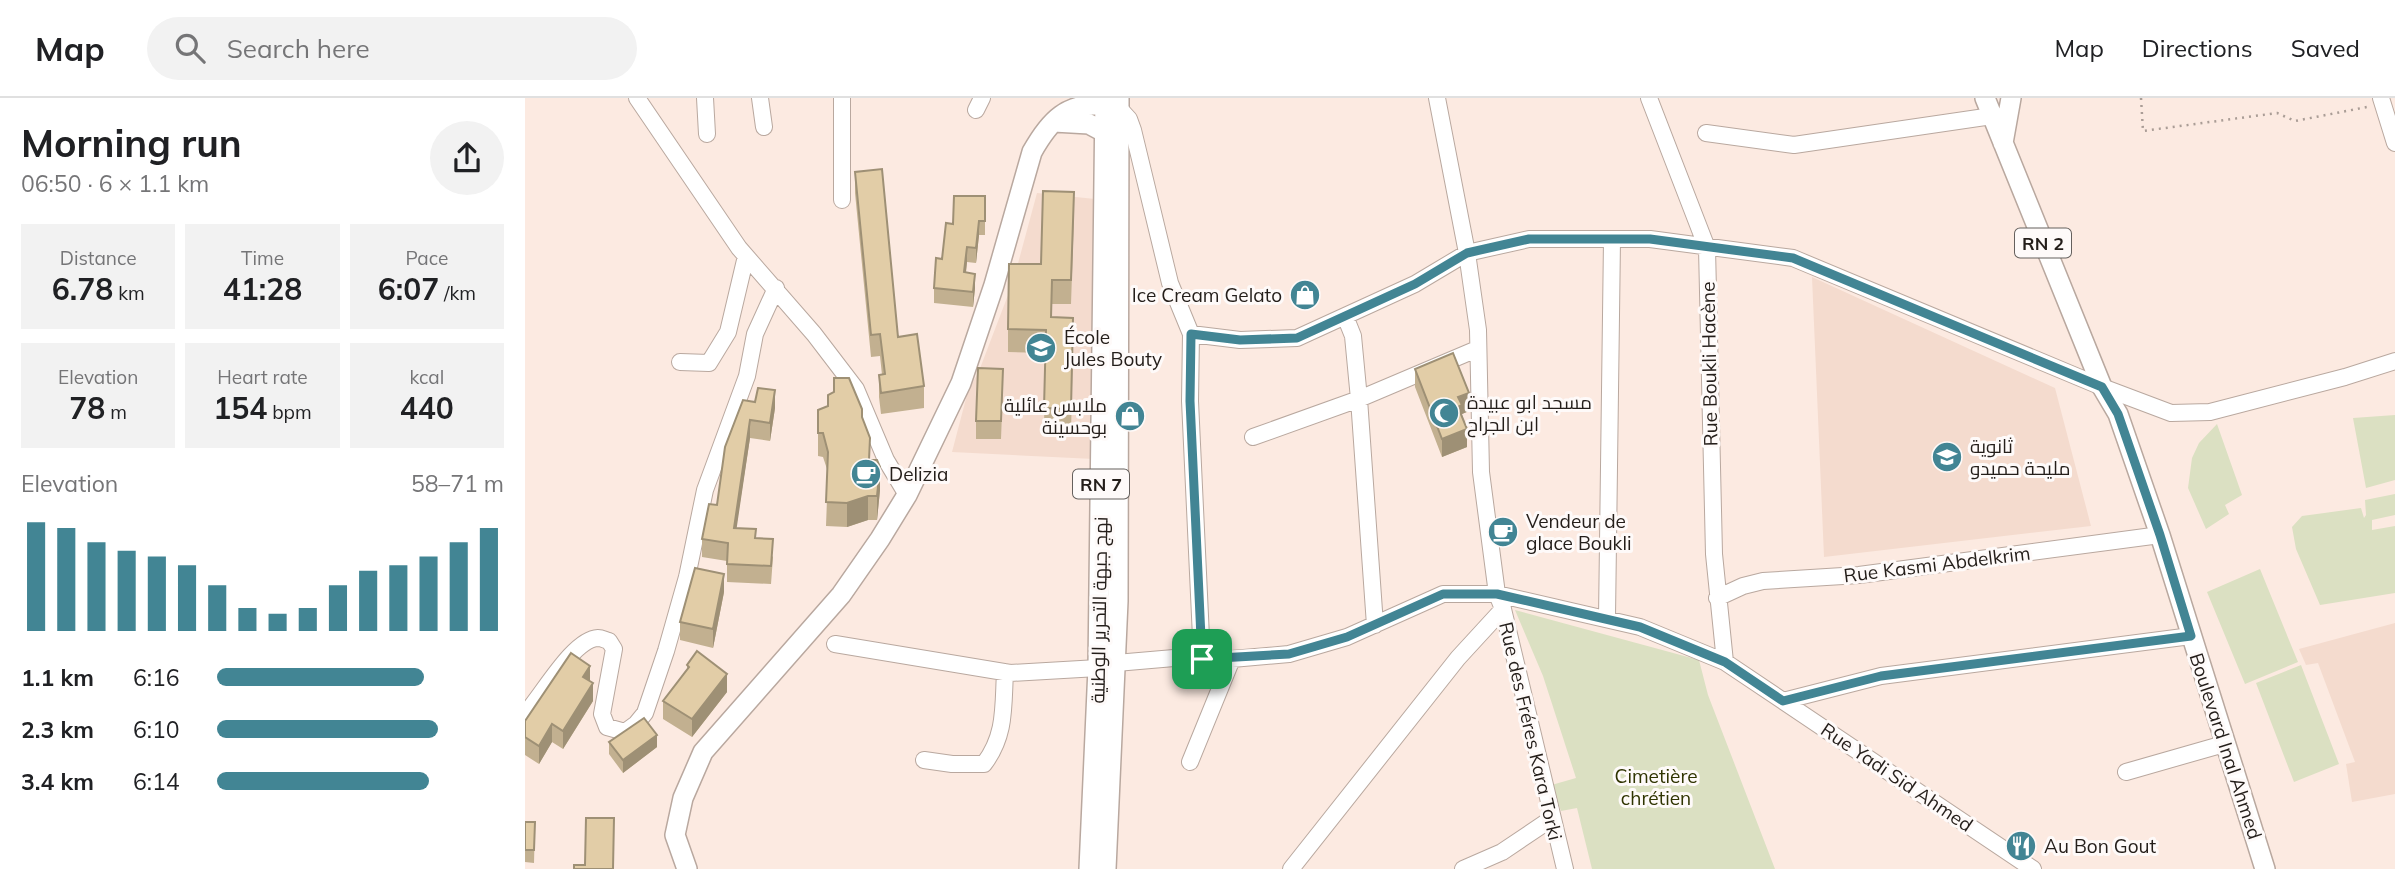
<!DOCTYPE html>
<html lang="en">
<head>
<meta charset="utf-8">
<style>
	body { margin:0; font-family:Mulish,Cairo,sans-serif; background:#f2f2f2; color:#202124; height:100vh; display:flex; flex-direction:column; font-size:26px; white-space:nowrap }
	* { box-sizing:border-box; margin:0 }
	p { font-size:23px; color:#757577 }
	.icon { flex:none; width:38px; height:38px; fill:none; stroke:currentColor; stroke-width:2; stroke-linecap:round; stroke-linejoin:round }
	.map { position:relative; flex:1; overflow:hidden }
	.details { display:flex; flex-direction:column; background:#fff; width:525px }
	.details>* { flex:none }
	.pin { position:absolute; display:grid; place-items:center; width:60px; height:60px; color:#fff; margin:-30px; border-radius:14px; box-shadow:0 4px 10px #0006 }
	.round { display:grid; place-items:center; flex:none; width:74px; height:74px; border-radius:37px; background:#f2f2f2 }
	.summary { display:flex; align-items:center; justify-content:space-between; height:119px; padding:0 21px }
	h1 { font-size:38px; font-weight:700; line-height:52px }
	.metrics { display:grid; grid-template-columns:repeat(3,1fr); gap:10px; height:119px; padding:7px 21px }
	.metrics div { display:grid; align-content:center; border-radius:0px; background:#f2f2f2; text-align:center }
	.metrics b { font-size:30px; font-weight:700 }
	.metrics small { font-size:19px; font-weight:400 }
	.metrics p { font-size:19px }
	.chart { height:196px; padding:14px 21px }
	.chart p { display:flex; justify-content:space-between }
	.chart svg { width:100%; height:126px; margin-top:7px; stroke:#428594; stroke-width:6 }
	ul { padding:0 21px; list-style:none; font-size:23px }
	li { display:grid; grid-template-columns:112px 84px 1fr; align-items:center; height:52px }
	li i { height:18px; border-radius:9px; background:#428594 }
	header { display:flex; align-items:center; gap:42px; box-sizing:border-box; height:98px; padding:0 35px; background:#fff; border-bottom:2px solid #e0e0e0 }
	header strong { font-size:33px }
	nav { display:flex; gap:38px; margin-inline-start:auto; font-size:24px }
	.search { width:490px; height:63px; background:#f2f2f2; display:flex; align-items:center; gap:18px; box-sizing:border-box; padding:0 24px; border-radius:38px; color:#757577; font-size:26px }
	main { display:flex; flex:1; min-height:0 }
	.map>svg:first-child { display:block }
	.built { fill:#f4dbce }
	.green { fill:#dbe0c2 }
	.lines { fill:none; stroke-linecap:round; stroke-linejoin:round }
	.minor-casing { stroke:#b9a89f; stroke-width:18 }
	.major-casing { stroke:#b9a89f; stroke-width:22 }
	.path { stroke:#aa9d96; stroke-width:2.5; stroke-dasharray:2 5; stroke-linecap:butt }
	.minor { stroke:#fff; stroke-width:16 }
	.major { stroke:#fff; stroke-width:19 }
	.wall { fill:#c2b090 }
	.shaded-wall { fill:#9e9075 }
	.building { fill:#e2cda7; stroke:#9e9075; stroke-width:2 }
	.route-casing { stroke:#fff; stroke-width:14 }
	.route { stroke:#428594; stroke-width:9 }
	.labels { text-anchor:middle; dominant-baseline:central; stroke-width:6; stroke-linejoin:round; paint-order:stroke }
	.shield { fill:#fefaf9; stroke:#65605d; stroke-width:2 }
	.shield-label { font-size:18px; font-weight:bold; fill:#241e1a }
	.poi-label { font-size:19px; fill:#241e1a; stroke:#fefaf9; text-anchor:start }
	.street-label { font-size:19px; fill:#241e1a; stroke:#fefaf9 }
	.park-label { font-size:19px; fill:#2f3401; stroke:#fefaf9 }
</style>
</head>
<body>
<header>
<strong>Map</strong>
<div class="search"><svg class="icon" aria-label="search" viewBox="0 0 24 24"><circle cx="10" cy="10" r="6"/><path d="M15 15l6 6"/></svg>Search here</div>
<nav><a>Map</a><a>Directions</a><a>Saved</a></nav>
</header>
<main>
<section class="details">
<div class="summary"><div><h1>Morning run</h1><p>06:50 · 6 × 1.1 km</p></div><a class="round"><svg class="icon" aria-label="share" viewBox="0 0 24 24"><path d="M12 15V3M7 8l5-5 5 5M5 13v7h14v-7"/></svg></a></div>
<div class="metrics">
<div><p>Distance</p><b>6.78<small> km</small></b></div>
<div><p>Time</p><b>41:28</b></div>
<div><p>Pace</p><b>6:07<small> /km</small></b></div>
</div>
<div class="metrics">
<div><p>Elevation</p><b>78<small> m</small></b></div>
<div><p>Heart rate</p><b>154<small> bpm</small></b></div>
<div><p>kcal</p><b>440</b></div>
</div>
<div class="chart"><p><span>Elevation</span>58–71 m</p>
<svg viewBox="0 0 160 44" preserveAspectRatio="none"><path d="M5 44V6M15 44V8M25 44V13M35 44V16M45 44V18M55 44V21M65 44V28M75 44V36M85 44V38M95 44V36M105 44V28M115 44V23M125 44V21M135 44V18M145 44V13M155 44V8"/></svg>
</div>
<ul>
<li><b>1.1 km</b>6:16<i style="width:72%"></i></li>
<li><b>2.3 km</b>6:10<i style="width:77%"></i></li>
<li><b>3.4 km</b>6:14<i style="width:74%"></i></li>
</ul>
</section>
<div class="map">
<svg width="1870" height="771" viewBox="0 0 1870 771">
	<rect width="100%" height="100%" fill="#fceae1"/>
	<!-- built -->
	<path class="built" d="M512 95 570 101 569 361 427 354 443 293 454 273 488 184Z
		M1287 179 1530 290 1566 428 1299 459Z
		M1870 525V696L1827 704 1821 666 1830 664 1793 565 1781 567 1774 551Z"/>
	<!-- green -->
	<path class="green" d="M1870 317V382L1841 390 1828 320Z
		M1692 326 1717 397 1700 407 1704 416 1681 431 1663 390 1667 360 1674 345Z
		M1870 396V417L1847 422V432L1870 428V495L1795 507 1771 451 1767 429 1777 418 1836 410 1839 420 1841 417 1840 402Z
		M1735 471 1773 564 1720 586 1682 494Z
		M990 512 1174 562 1183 597 1250 771H1067L1052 710 1036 713 1032 702 1026 704 1023 688 1051 680 1018 578Z
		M1776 567 1814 666 1769 684 1731 585Z"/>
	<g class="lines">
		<!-- minor casing -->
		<g class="minor-casing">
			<path id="minor" d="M112 0 214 150 289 236 331 291 361 362 382 397
				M180 0 182 36
				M235 0 239 29
				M317 0V102
				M912 0 942 155 953 232 956 374 972 496 978 511 1040 771
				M1124 0 1182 150 1189 456 1200 564
				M1856 0 1870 45
				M588 8 593 9 604 21 608 32 645 185 666 236 665 303 677 561
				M451 12 457 0
				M1181 35 1269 47 1467 18
				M666 236 715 242 772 240 890 186 942 155 1004 141H1125L1268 160 1577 289 1646 315 1685 314 1820 279 1870 263
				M155 264 184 265 203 234 221 158
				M728 339 834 301 828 238 820 218
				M1192 500 1218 488 1238 483 1334 477 1635 437
				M1082 520 1087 142
				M850 527 834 301 952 251
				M310 546 485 575 573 570 591 565 649 560 707 561 764 556 822 539 918 496H972L1115 529 1200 564 1508 771
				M1258 603 1356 578 1666 538
				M0 616C17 598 48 541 73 540 77 540 80 542 84 543L89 551 77 616 82 629 100 634 111 626 120 615 141 553 162 479 180 392 222 278 230 236 251 190
				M399 662 427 666H459C481 637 478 609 480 574
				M665 664 707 561
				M1601 674 1699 646
				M766 771 933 560 978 511
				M938 771 977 754 1026 721"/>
		</g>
		<!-- major casing -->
		<g class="major-casing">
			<path id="major" d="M1460 0 1577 289 1593 316 1635 437 1740 771
				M529 24 564 26 579 34
				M1478 45 1486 0
				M162 771 150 737 158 700 178 654 316 497 355 441 382 397 436 285 469 187 507 54C525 22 542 4 580 7
				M564 771 573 570 580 0
				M581 771 593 503 594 0"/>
		</g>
		<!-- path -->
		<path class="path" d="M1616 0 1618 33 1752 15 1770 23 1842 9"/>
		<!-- minor -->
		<use href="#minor" class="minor"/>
		<!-- major -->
		<use href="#major" class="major"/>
	</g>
	<!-- wall -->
	<path class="wall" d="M330 74 373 239 399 288V310L356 316 354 299V277H357L355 258 346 259 330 95Z
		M460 98V137H454L451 165 442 164 441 175 450 190 448 209 409 205V190L417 161Z
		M549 118 546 206H527V219L548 243 546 335 519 334 520 255 483 254V231L516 166Z
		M890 271 944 313 937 316 942 349 917 359 890 289Z
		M478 289 476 341H451V323Z
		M218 302 250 310 245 343 225 340 211 430 231 440 248 459 246 486 202 484V463L177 459V441L192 407Z
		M337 320 345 362 355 392 352 422H343L322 429 301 428 303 374 298 359 293 358V335Z
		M199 494 188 550 155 542V524Z
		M162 567 202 594 167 639 138 621V603L162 572Z
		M65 584 68 603 38 651 27 644 14 666 0 657V623Z
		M84 644 132 649 98 675 84 656Z
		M0 724H10L9 765 0 764Z"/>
	<!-- shaded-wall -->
	<path class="shaded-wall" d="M454 123V137L451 165V150Z
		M442 149V164L439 189V174Z
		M450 176V190L448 209V194Z
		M250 292V310L245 343V325Z
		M944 295V313L937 316V325L933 327V299Z
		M225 322V340L209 448V430Z
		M942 331V349L917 359V341Z
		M355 369V392L352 422V398Z
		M343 398V422L322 429V405Z
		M199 476V494L188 550V531Z
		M65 568V586L58 579Z
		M202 576V594L167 639V621Z
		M68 585V603L38 651V633Z
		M27 626V644L14 666V648Z
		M132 637V649L98 675V662Z"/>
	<!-- building -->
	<path class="building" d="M357 71 373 239 392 236 399 288 356 295 354 277 360 276 355 236 346 237 330 74Z
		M518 93 549 94 546 182H527L526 219 548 220 546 311 519 310 521 232 483 231 484 166H516Z
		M429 98H460V123H454L451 150 442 149 439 174 450 176 448 194 409 190 411 160 417 161 421 125 428 126Z
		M928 255 944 295 933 299 937 307 933 309 942 331 917 341 890 271Z
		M453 270 478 271 476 323H451Z
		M309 280H324L337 311V319L345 340 344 362H352L355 369 352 398H343L322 405 301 404 303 354 298 335H293V312L303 308V297L309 294Z
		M233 290 250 292 245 325 225 322 209 430 231 431 230 440 248 441 246 468 202 466 203 445 177 441 184 406 192 407 200 349 218 302 230 304Z
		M170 470 199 476 188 531 155 524Z
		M172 553 202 576 167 621 138 603 164 569 162 567Z
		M46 555 65 568 58 579 68 585 38 633 27 626 14 648 0 639V623Z
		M119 620 132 637 98 662 84 644Z
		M61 720H89L88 771H49V767H60Z
		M0 724H10L9 752H0Z"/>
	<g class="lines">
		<!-- route casing -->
		<g class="route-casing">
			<path id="route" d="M1004 141H1125L1268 160 1577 289 1593 316 1635 437 1666 538 1356 578 1258 603 1200 564 1115 529 972 496H918L822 539 764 556 677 561 665 303 666 236 715 242 772 240 890 186 942 155Z"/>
		</g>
		<!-- route -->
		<use href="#route" class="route"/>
	</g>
	<!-- icons -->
	<defs>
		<g id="shop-disc" transform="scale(1.575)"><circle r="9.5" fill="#428594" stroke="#fefaf9"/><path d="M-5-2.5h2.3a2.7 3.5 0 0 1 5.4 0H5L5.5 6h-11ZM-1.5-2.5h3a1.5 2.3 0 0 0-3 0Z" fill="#fff"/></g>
		<g id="school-disc" transform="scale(1.575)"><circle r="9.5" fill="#428594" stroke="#fefaf9"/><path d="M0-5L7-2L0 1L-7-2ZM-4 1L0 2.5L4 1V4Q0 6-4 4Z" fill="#fff"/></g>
		<g id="mosque-disc" transform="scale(1.575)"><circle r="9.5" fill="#428594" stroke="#fefaf9"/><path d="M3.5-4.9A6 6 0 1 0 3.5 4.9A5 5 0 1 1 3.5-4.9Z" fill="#fff"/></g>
		<g id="cafe-disc" transform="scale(1.575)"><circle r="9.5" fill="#428594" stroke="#fefaf9"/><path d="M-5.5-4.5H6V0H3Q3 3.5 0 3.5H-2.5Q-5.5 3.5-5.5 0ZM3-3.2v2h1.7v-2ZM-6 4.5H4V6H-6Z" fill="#fff"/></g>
		<g id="restaurant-disc" transform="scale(1.575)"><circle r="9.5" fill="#428594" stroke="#fefaf9"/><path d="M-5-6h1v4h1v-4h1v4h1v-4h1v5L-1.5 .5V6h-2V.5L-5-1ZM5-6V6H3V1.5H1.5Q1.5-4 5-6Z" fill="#fff"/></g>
	</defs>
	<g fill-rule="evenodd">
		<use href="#shop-disc" x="780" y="197"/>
		<use href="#school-disc" x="516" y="250"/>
		<use href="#mosque-disc" x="919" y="315"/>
		<use href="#shop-disc" x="605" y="318"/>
		<use href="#school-disc" x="1422" y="359"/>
		<use href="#cafe-disc" x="341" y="376"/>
		<use href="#cafe-disc" x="978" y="434"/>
		<use href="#restaurant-disc" x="1496" y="748"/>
	</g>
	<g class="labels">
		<!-- shield labels -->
		<g class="shield">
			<rect x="1490" y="130.5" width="56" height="29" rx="5"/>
			<rect x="548" y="371.5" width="56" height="29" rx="5"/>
		</g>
		<g class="shield-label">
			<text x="1518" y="145">RN 2</text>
			<text x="576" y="386">RN 7</text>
		</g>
		<!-- poi labels -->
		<g class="poi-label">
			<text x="757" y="197" text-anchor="end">Ice Cream Gelato</text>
			<text x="539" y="239">École<tspan x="539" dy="22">Jules Bouty</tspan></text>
			<text x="942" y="304">مسجد ابو عبيدة<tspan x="942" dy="22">ابن الجراح</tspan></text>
			<text x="582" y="307" text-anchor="end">ملابس عائلية<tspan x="582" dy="22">بوحسينة</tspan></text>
			<text x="1445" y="348">ثانوية<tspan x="1445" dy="22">مليحة حميدو</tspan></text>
			<text x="364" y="376">Delizia</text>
			<text x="1001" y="423">Vendeur de<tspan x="1001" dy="22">glace Boukli</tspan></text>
			<text x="1519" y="748">Au Bon Gout</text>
		</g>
		<!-- street labels -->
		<g class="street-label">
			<text transform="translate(1184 266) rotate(-91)">Rue Boukli Hacène</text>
			<text transform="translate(1412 466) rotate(-7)">Rue Kasmi Abdelkrim</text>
			<text transform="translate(574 512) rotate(-89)">نهج جبهة التحرير الوطنية</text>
			<text transform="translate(1006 633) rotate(77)">Rue des Fréres Kara Torki</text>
			<text transform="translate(1701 648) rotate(72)">Boulevard Inal Ahmed</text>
			<text transform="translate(1372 679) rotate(34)">Rue Yadi Sid Ahmed</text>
		</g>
		<!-- park labels -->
		<g class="park-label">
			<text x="1131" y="678">Cimetière<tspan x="1131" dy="22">chrétien</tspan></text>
		</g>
	</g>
</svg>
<div class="pin" style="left:677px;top:561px;background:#1e9e55"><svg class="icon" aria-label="arrive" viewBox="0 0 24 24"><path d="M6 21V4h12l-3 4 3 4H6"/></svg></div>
</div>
</main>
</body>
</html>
